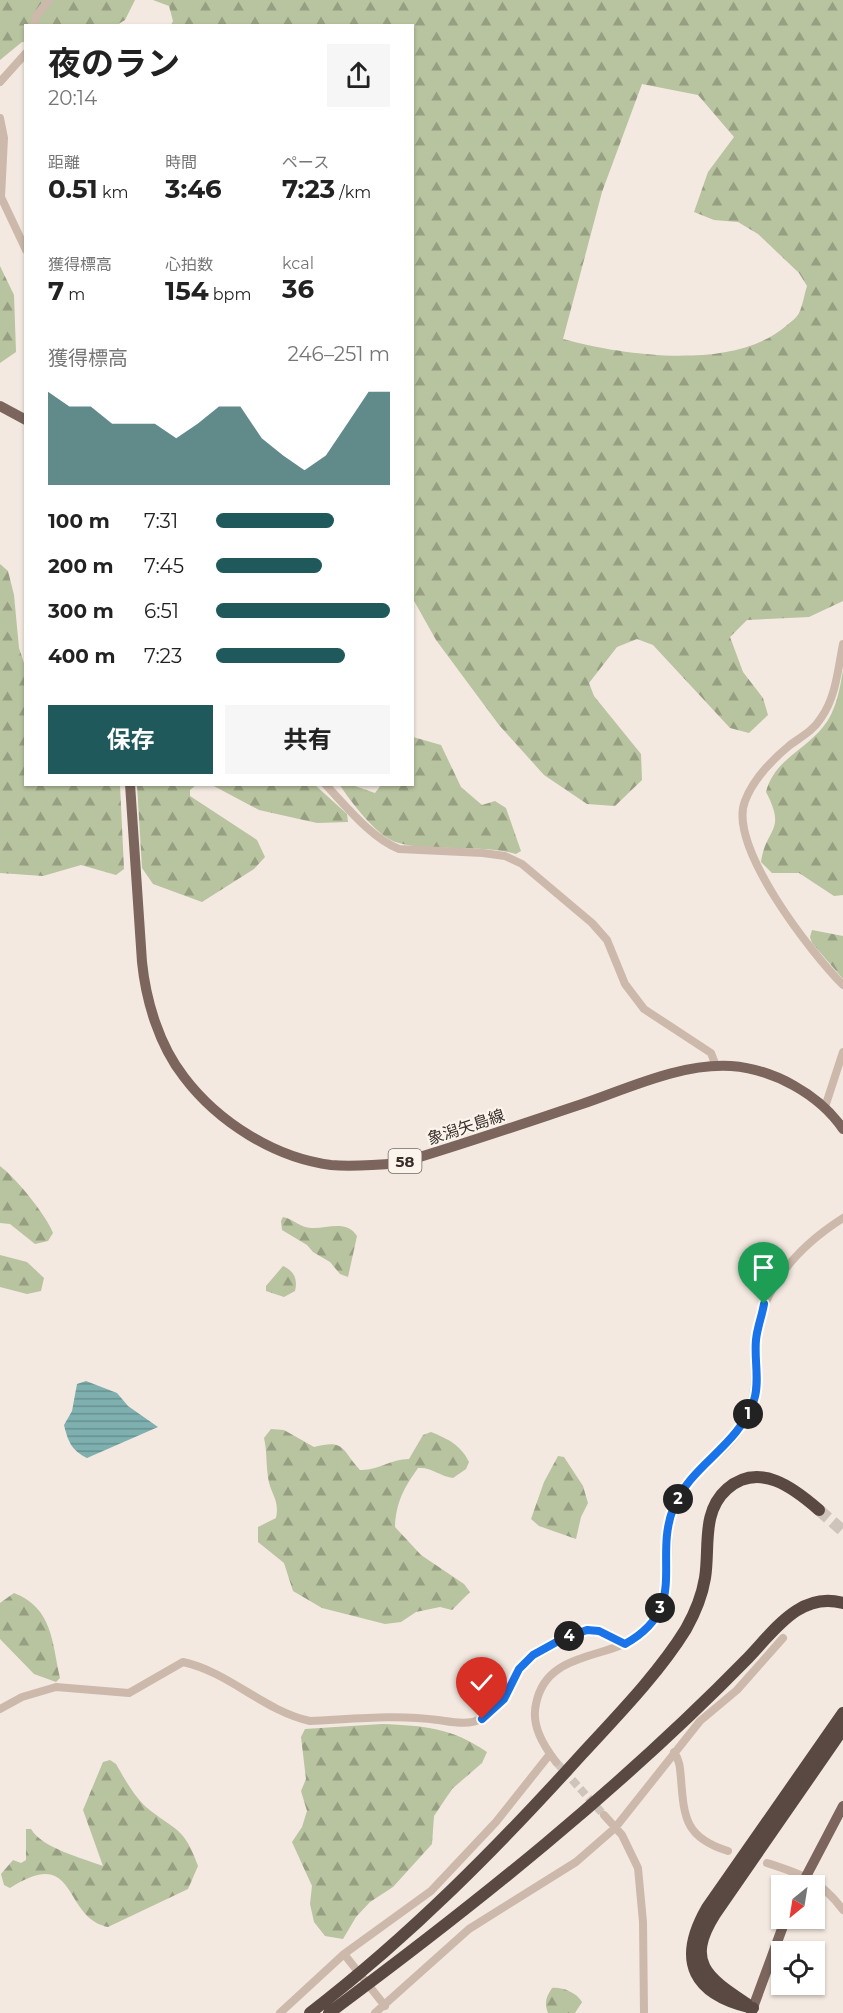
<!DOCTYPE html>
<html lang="ja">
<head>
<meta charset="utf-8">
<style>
	body { margin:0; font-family:Montserrat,"Noto Sans JP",sans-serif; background:#f6f6f6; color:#222; height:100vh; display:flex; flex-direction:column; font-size:22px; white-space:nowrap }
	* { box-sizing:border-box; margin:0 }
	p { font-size:20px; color:#767676 }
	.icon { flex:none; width:33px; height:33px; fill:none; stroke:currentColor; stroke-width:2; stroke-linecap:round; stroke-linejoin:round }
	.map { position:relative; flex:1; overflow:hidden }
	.drawer { position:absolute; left:24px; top:24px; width:390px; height:762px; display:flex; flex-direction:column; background:#fff; border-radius:0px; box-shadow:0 2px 4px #0004 }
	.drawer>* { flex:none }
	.needle { width:39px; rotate:210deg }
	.controls { position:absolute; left:771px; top:1875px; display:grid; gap:12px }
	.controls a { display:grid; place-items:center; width:54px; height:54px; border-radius:0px; background:#fff; box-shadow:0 2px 4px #0004; font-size:30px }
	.pin { position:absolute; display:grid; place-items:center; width:51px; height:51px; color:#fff; margin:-62px -26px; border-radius:50% 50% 50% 0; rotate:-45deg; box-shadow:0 0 6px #0007 }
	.pin .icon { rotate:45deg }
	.km { position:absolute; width:30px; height:30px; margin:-15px; border-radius:50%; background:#222; color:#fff; font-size:16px; line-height:30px; text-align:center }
	.round { display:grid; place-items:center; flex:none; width:63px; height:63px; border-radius:0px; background:#f6f6f6 }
	.summary { display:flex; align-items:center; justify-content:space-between; height:102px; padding:0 24px }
	h1 { font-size:33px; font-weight:700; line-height:45px }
	.metrics { display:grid; grid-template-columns:repeat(3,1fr); gap:9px; height:102px; padding:6px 24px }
	.metrics div { display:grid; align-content:center }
	.metrics b { font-size:26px; font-weight:700 }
	.metrics small { font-size:16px; font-weight:400 }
	.metrics p { font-size:16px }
	.chart { height:168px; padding:12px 24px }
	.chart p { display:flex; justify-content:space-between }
	.chart svg { width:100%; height:108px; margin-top:6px; fill:#1f595b; opacity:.7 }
	.button { display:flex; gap:12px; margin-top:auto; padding:12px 24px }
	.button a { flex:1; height:69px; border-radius:0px; background:#1f595b; color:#fff; font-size:24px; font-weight:700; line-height:69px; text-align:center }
	.button a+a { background:#f6f6f6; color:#222 }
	ul { padding:0 24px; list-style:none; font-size:20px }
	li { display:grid; grid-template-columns:96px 72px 1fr; align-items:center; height:45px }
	li i { height:15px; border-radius:8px; background:#1f595b }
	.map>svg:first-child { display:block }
	.forest { fill:url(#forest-firs); fill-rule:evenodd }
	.water { fill:url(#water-rules) }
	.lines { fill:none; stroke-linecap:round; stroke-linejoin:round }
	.minor-tunnel { stroke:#cec4bc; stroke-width:8; stroke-dasharray:8 4; stroke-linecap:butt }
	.highway-tunnel { stroke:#cec4bc; stroke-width:12; stroke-dasharray:12 6; stroke-linecap:butt }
	.minor { stroke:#ccb9ab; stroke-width:8 }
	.major { stroke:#7b655c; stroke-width:10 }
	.highway { stroke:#5a4942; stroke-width:12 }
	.route-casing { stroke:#fff; stroke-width:12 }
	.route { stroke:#1a73e8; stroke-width:8 }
	.labels { text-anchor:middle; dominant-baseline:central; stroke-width:4.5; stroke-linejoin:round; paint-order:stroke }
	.shield { fill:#faf4ed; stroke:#746a64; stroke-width:1.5 }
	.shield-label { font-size:15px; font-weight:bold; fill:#3a2f2a }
	.street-label { font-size:16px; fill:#3a2f2a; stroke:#faf4ed }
</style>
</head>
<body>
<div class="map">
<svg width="843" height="2013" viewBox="0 0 843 2013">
	<defs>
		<pattern id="forest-firs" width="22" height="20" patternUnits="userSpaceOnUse" patternTransform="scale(1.5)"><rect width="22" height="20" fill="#b8c39f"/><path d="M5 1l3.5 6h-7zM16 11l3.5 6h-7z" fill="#979f82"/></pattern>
		<pattern id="water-rules" width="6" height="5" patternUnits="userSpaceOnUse" patternTransform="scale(1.5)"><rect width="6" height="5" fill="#7fb0b0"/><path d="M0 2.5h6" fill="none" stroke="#69908f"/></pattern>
	</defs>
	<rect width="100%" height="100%" fill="#f3e9e0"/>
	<!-- forest -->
	<path class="forest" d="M0 0H135L125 20 117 25 26 26 25 42H22L0 60Z
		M153 0H843V601L809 617 747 620 730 637 743 672 763 698 768 715 749 733 730 728 653 645 637 639 617 647 589 683 594 696 641 754 642 780 615 806 587 804 544 775 499 725 436 640 413 599 412 26 171 25 173 21 169 6ZM642 84 698 95 734 137 708 172 694 212 714 220 738 222 758 234 799 273 807 286C804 295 803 305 799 313 797 318 790 322 786 326 734 371 625 356 563 339L602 192Z
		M0 266 14 295 16 352 0 363Z
		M0 564 8 571 14 595 19 648 25 666 26 784 120 785 124 869 116 875 81 865 43 876 0 873Z
		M843 670V895L834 896 799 873H772L761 862C766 827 787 832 766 792 774 760 804 751 823 727 836 712 840 688 843 670Z
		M413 737 441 745 461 787 482 805 495 801 506 808 521 851 516 854C481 843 415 854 389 839 373 830 349 800 340 785H352L375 793 381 785 412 784Z
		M137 785H196L190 790V796L257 840 265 857 254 869 202 902 153 884 142 868Z
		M212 785H315L347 814 348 822 317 823 259 810Z
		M812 930 843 936V979L812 943 810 937Z
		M0 1166C15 1177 47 1216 53 1233L48 1241 35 1244 10 1224 0 1223Z
		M283 1217C293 1219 301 1228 311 1228 327 1229 346 1219 357 1236L348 1277 340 1274 330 1262 313 1252 307 1245 282 1230 281 1221Z
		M0 1255 27 1262 44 1278 41 1291 27 1294 0 1287Z
		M283 1266C294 1271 298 1279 295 1291L284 1297 266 1291V1286Z
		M271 1429 284 1430 314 1447C345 1439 341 1449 360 1470 378 1471 390 1459 409 1459L423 1435 431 1432C448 1439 461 1445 469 1462L466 1469 453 1478C439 1476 432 1467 418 1468 404 1488 396 1502 395 1527L421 1555 464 1584 470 1592 452 1610 440 1607 416 1612 401 1622 385 1624 322 1608 293 1591 284 1563 258 1542V1527L276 1518C280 1499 270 1494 268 1477 266 1463 267 1451 264 1438Z
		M558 1456 564 1457 583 1486 588 1503 581 1517 576 1539 539 1526 531 1519 544 1482Z
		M14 1593C53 1608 52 1643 60 1678L56 1682 34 1674 0 1639V1603Z
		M382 1724C425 1726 450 1727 487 1752L482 1763 452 1789 434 1816 432 1844 393 1887 370 1902 356 1917 343 1939 325 1936 314 1922 310 1904 312 1886 292 1842 302 1827 307 1811 301 1791 306 1779 301 1737 305 1729Z
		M110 1760 116 1764C124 1778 134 1796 146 1807 175 1831 184 1826 198 1866L188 1889 108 1927C61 1917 79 1844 10 1888L4 1885 1 1874 13 1860 21 1863 26 1860V1829H31C42 1848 82 1858 103 1866L83 1810 103 1762Z
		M552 1988C562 1987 576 1992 582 2002L575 2013H548C544 2003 546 1997 552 1988Z"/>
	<!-- water -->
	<path class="water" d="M86 1381 117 1393 128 1406 158 1427 87 1458C71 1450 68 1441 64 1425L72 1411 77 1384Z"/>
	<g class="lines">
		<!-- minor-tunnel -->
		<path class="minor-tunnel" d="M556 1762 604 1815"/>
		<!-- highway-tunnel -->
		<path class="highway-tunnel" d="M819 1510 843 1531"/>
		<!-- minor -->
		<path class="minor" d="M34 26 36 16 49 0
			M0 82 26 53
			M0 118 4 138 1 197
			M0 195 26 250
			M843 644C838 669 836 697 821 718 814 730 801 737 790 745 773 759 753 780 745 801 727 846 812 954 843 985
			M325 784C346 806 371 838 399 849L483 853 505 856 522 864 592 923 607 940 625 984 644 1009 711 1053 716 1066
			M825 1107 843 1052
			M0 1709 22 1697 56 1687 129 1693 183 1662C229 1672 264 1711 310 1721 353 1719 396 1714 438 1720 452 1722 469 1726 483 1718 504 1706 506 1686 520 1668 535 1651 564 1633 587 1630 600 1628 614 1637 625 1644
			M674 1752C680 1761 680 1768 681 1779 684 1819 686 1838 728 1851
			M556 1762C543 1745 531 1725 536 1704 546 1652 603 1660 639 1636 650 1628 658 1614 662 1602 673 1574 664 1543 672 1513 682 1472 727 1458 744 1422 760 1390 752 1372 756 1339 763 1285 799 1246 843 1218
			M604 1815 622 1835 638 1868 643 1922 644 2013
			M767 1863C801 1874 821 1880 843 1910
			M344 1954 385 2006
			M280 2013 344 1954 431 1891 496 1822 550 1754
			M375 2013 469 1929 576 1862 615 1828 700 1721 737 1690 783 1638"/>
		<!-- major -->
		<path class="major" d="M0 406 26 420
			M130 784 142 962C146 1001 159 1045 184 1077 218 1122 275 1158 331 1165 354 1167 377 1165 400 1163 461 1145 522 1124 582 1104 629 1088 681 1063 731 1066 773 1069 819 1094 843 1129
			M801 1886 843 1806
			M751 2013 786 1918"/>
		<!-- highway -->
		<path class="highway" d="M747 2004C708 1978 684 1963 715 1914L843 1729
			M753 2008C694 1995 676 1962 707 1908L843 1713
			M310 2013C410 1936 497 1848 582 1754 617 1716 659 1673 686 1629 695 1613 702 1596 705 1578 710 1548 701 1512 727 1489 759 1461 794 1488 819 1510
			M329 2013C476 1904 620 1789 748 1658 774 1631 800 1591 843 1603"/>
	</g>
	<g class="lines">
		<!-- route casing -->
		<g class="route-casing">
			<path id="route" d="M482 1719 504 1699 519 1669 533 1655 562 1639 587 1630 599 1631 625 1644C690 1608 653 1561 673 1509 691 1463 737 1449 754 1400 760 1382 754 1359 756 1340 757 1328 762 1316 764 1304"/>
		</g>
		<!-- route -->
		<use href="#route" class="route"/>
	</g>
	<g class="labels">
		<!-- shield labels -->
		<rect class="shield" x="388.5" y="1149" width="33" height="24" rx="4.5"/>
		<g class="shield-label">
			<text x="405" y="1161">58</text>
		</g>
		<!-- street labels -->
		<g class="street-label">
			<text transform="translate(466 1127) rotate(-18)">象潟矢島線</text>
		</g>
	</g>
</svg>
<div class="controls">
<a><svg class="needle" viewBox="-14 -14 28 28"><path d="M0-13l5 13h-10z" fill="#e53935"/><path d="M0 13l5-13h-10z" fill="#767676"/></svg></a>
<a><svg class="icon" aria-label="locate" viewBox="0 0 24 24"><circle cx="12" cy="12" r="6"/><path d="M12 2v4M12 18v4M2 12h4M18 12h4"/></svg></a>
</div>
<div class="pin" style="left:764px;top:1304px;background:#1e9e55"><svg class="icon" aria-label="arrive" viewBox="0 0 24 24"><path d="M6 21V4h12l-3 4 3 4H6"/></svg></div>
<div class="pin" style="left:482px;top:1719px;background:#d93025"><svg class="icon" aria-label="check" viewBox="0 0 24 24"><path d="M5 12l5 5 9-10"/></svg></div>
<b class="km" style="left:748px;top:1414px">1</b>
<b class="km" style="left:678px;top:1499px">2</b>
<b class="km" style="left:660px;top:1608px">3</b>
<b class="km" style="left:569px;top:1636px">4</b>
<section class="drawer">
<div class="summary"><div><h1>夜のラン</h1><p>20:14</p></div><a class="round"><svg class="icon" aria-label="share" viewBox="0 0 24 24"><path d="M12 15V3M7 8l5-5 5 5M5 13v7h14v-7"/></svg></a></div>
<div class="metrics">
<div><p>距離</p><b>0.51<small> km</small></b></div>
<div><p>時間</p><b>3:46</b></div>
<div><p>ペース</p><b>7:23<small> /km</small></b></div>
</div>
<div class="metrics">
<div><p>獲得標高</p><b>7<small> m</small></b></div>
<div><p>心拍数</p><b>154<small> bpm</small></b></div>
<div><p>kcal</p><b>36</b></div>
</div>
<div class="chart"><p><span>獲得標高</span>246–251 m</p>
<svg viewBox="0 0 160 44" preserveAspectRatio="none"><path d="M0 44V6L10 12L20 12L30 19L40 19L50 19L60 25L70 19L80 12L90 12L100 25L110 32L120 38L130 32L140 19L150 6L160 6V44z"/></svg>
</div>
<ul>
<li><b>100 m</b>7:31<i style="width:68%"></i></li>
<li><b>200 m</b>7:45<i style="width:61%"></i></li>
<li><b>300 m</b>6:51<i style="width:100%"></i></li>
<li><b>400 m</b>7:23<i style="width:74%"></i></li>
</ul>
<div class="button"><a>保存</a><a>共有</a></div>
</section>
</div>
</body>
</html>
